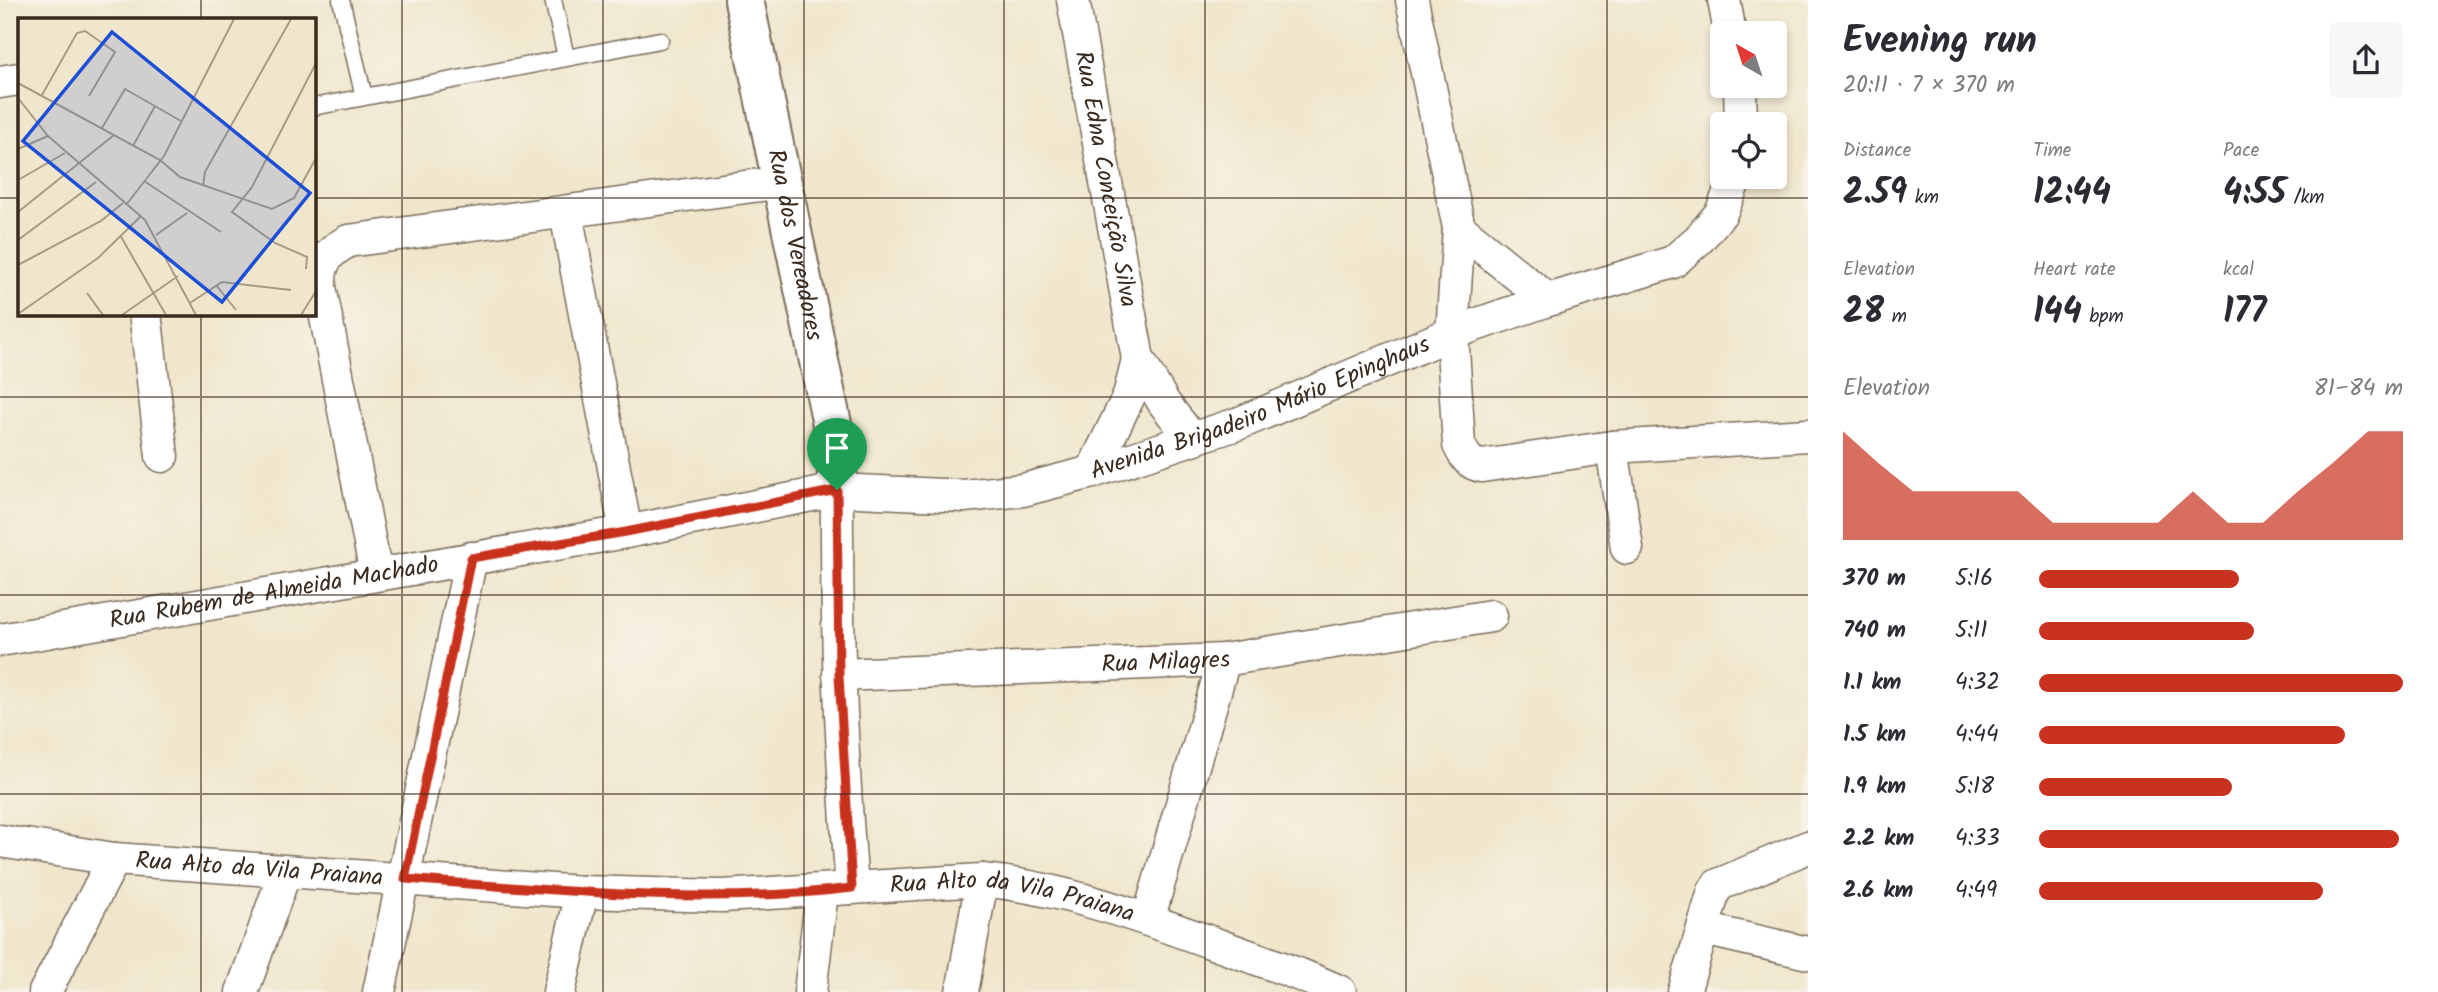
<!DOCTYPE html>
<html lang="en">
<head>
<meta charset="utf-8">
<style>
	body { margin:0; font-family:Kalam,sans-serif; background:#f7f7f7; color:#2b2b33; height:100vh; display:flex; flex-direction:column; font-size:26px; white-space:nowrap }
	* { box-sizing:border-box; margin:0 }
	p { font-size:23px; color:#7c7c81 }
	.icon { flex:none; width:38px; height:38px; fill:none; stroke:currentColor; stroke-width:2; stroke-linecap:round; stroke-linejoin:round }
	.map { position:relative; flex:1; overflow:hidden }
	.panel { display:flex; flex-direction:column; background:#fff; width:630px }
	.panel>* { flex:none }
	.needle { width:46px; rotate:321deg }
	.buttons { position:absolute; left:1710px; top:21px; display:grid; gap:14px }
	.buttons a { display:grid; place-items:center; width:77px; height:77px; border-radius:7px; background:#fff; box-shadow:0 4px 10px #0003; font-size:35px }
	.pin { position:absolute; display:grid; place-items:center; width:60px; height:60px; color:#fff; margin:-72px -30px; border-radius:50% 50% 50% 0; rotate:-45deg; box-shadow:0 0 7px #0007 }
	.pin .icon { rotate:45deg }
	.round { display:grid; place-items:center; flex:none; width:74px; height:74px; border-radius:7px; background:#f7f7f7 }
	.summary { display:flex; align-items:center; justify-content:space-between; height:119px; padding:0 35px }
	h1 { font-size:38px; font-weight:800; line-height:52px }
	.figures { display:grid; grid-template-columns:repeat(3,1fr); gap:10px; height:119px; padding:7px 35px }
	.figures div { display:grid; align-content:center }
	.figures b { font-size:35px; font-weight:800 }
	.figures small { font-size:19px; font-weight:400 }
	.figures p { font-size:19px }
	.chart { height:196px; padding:14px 35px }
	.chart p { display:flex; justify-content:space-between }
	.chart svg { width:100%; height:126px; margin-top:7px; fill:#c8321e; opacity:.7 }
	ul { padding:0 35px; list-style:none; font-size:23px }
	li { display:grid; grid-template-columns:112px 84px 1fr; align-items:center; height:52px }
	li i { height:18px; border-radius:9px; background:#c8321e }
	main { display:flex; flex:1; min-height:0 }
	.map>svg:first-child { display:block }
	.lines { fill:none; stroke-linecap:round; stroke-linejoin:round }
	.service-casing { stroke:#7a6c5b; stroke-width:19 }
	.minor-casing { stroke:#7a6c5b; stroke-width:35 }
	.tertiary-casing { stroke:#7a6c5b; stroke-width:42 }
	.service { stroke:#fff; stroke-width:16 }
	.minor { stroke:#fff; stroke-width:32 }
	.tertiary { stroke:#fff; stroke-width:38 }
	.route-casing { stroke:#fff; stroke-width:14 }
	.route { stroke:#c8321e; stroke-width:9 }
	.grid { fill:none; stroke:#3b2a1e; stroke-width:2; stroke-opacity:0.55 }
	.labels { text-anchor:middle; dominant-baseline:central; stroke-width:7; stroke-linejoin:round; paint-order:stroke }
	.street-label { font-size:24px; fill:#3b2a1e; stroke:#f7f3e8 }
	.inset-road { fill:none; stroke:#a89b86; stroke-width:2 }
	.view { fill:#1d4ed8; fill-opacity:0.15; stroke:#1d4ed8; stroke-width:3.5 }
	.inset-edge { fill:none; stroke:#3b2a1e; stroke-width:3.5 }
</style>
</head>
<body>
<main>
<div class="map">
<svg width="1808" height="992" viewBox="0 0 1808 992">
	<rect width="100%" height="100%" fill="#f7f3e8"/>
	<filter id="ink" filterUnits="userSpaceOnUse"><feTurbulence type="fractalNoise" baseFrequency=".0143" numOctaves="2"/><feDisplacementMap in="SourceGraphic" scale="14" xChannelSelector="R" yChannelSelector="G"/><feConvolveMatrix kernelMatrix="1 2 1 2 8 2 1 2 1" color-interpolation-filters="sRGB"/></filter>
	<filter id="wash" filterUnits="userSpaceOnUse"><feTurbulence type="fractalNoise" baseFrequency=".00686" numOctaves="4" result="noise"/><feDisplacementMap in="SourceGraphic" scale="28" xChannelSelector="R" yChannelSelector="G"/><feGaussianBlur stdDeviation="1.57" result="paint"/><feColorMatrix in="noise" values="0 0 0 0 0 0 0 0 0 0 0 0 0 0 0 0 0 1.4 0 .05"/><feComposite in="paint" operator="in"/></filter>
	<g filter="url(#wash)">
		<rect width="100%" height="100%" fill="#f0e6cc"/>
	</g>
	<g filter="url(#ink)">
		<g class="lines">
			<!-- service casing -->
			<g class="service-casing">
				<path id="service" d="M341 0 364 97
					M553 0 566 57
					M313 107 660 40"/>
			</g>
			<!-- minor casing -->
			<g class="minor-casing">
				<g id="minor">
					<path id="s1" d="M1073 0 1138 359 1164 403 1193 440"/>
					<path d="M1412 0 1459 228 1452 333 1459 445C1465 457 1469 464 1482 466L1612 447 1808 435"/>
					<path d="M1724 0 1730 33"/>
					<path d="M0 82 19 79"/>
					<path d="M1740 86 1741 124"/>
					<path d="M566 213 626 532"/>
					<path d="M1459 228 1548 300"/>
					<path d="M145 313 162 456"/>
					<path d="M1612 447 1627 548"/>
					<path d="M1092 472 1129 396 1138 359"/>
					<path d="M837 490C836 623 841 755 852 888"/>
					<path d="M376 574 320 287C319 262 327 253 348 241L782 182"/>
					<path id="s2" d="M0 640 626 532 837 490 964 496 1023 490 1092 472 1240 423 1452 333 1548 300 1673 262 1699 239 1721 213 1736 177"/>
					<path id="s3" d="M839 675 1224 660 1491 616"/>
					<path id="s4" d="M0 841 114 859 582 892 722 896 982 880C1062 888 1135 915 1210 942 1253 958 1298 972 1340 992"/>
					<path d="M1148 920 1224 660"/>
					<path d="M1703 929 1808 953"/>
					<path d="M45 992 114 859"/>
					<path d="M242 992 285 872"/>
					<path d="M379 992 471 558"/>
					<path d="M559 992 582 892"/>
					<path d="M810 992 822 892"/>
					<path d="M962 992 982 880"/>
					<path d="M1684 992 1714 891 1718 885 1808 847"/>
				</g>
			</g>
			<!-- tertiary casing -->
			<g class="tertiary-casing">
				<g id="tertiary">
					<path id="s5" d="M744 0 837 448V490"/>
				</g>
			</g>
			<!-- service -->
			<use href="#service" class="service"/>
			<!-- minor -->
			<use href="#minor" class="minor"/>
			<!-- tertiary -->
			<use href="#tertiary" class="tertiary"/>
		</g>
	</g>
	<g class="lines" filter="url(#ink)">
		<!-- route casing -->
		<g class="route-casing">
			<path id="route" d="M837 490 839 676 852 888C704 906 553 890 405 879L471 558 626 532Z"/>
		</g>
		<!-- route -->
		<use href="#route" class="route"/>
	</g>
	<!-- grid -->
	<path class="grid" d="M201 0V19M402 0V992M603 0V992M804 0V992M1004 0V992M1205 0V992M1406 0V992M1607 0V992M0 198H19M313 198H1808M201 313V992M0 397H1808M0 595H1808M0 794H1808"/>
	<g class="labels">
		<!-- street labels -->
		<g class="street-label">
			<text stroke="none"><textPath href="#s1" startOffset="182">Rua Edna Conceição Silva</textPath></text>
			<text stroke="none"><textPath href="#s5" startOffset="250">Rua dos Vereadores</textPath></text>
			<text stroke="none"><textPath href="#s2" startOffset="1288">Avenida Brigadeiro Mário Epinghaus</textPath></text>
			<text stroke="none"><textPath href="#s2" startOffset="278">Rua Rubem de Almeida Machado</textPath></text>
			<text stroke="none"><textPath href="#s3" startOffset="327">Rua Milagres</textPath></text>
			<text stroke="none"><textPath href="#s4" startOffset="261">Rua Alto da Vila Praiana</textPath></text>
			<text stroke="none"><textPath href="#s4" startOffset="1017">Rua Alto da Vila Praiana</textPath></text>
		</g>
	</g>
	<!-- overview -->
	<g transform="translate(18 18)">
		<rect width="298" height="298" fill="#f0e6cc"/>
		<path class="inset-road" d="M0 65 142 142 162 159 254 191 276 180 298 140M24 77 59 15 67 13 97 34 71 78M0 80 30 118 127 202 178 297M84 110 107 71 163 103M115 128 137 88M0 131 30 118M0 162 47 135M126 163 203 214M185 168 187 154 273 1M108 187 146 138 216 1M0 194 96 117M102 217 148 297M138 217 169 195M0 222 78 164M0 247 83 203 105 185M288 251 289 239 257 225 214 194 234 169 298 45M198 267 218 292M69 275 85 297M172 285 204 264 273 272M0 296 80 240 123 198M104 297 160 258M283 297 298 273"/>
		<path class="view" d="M94 14 292 175 204 284 5 123Z"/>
		<rect width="298" height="298" class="inset-edge"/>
	</g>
</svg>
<div class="buttons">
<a><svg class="needle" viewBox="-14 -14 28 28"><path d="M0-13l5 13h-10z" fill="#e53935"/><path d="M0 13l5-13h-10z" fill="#7c7c81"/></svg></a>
<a><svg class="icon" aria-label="locate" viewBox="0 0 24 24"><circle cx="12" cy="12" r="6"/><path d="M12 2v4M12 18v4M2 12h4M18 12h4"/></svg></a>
</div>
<div class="pin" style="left:837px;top:490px;background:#1e9e55"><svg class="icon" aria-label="arrive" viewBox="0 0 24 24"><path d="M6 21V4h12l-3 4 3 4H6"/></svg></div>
</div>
<section class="panel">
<div class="summary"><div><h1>Evening run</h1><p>20:11 · 7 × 370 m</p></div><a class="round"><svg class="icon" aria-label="share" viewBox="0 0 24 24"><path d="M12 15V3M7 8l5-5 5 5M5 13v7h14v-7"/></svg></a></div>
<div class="figures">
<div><p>Distance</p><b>2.59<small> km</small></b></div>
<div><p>Time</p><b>12:44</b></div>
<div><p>Pace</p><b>4:55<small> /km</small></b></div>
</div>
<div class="figures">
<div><p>Elevation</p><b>28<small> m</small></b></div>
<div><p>Heart rate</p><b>144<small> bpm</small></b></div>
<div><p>kcal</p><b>177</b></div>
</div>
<div class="chart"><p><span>Elevation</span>81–84 m</p>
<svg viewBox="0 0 160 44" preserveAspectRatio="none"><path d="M0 44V6L10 17L20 27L30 27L40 27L50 27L60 38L70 38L80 38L90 38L100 27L110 38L120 38L130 27L140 17L150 6L160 6V44z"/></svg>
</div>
<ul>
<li><b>370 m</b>5:16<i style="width:55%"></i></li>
<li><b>740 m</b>5:11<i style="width:59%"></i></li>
<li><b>1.1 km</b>4:32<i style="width:100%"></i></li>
<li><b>1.5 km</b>4:44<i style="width:84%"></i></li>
<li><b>1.9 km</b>5:18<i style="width:53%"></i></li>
<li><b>2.2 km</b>4:33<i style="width:99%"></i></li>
<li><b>2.6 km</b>4:49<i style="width:78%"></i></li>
</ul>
</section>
</main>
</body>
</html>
